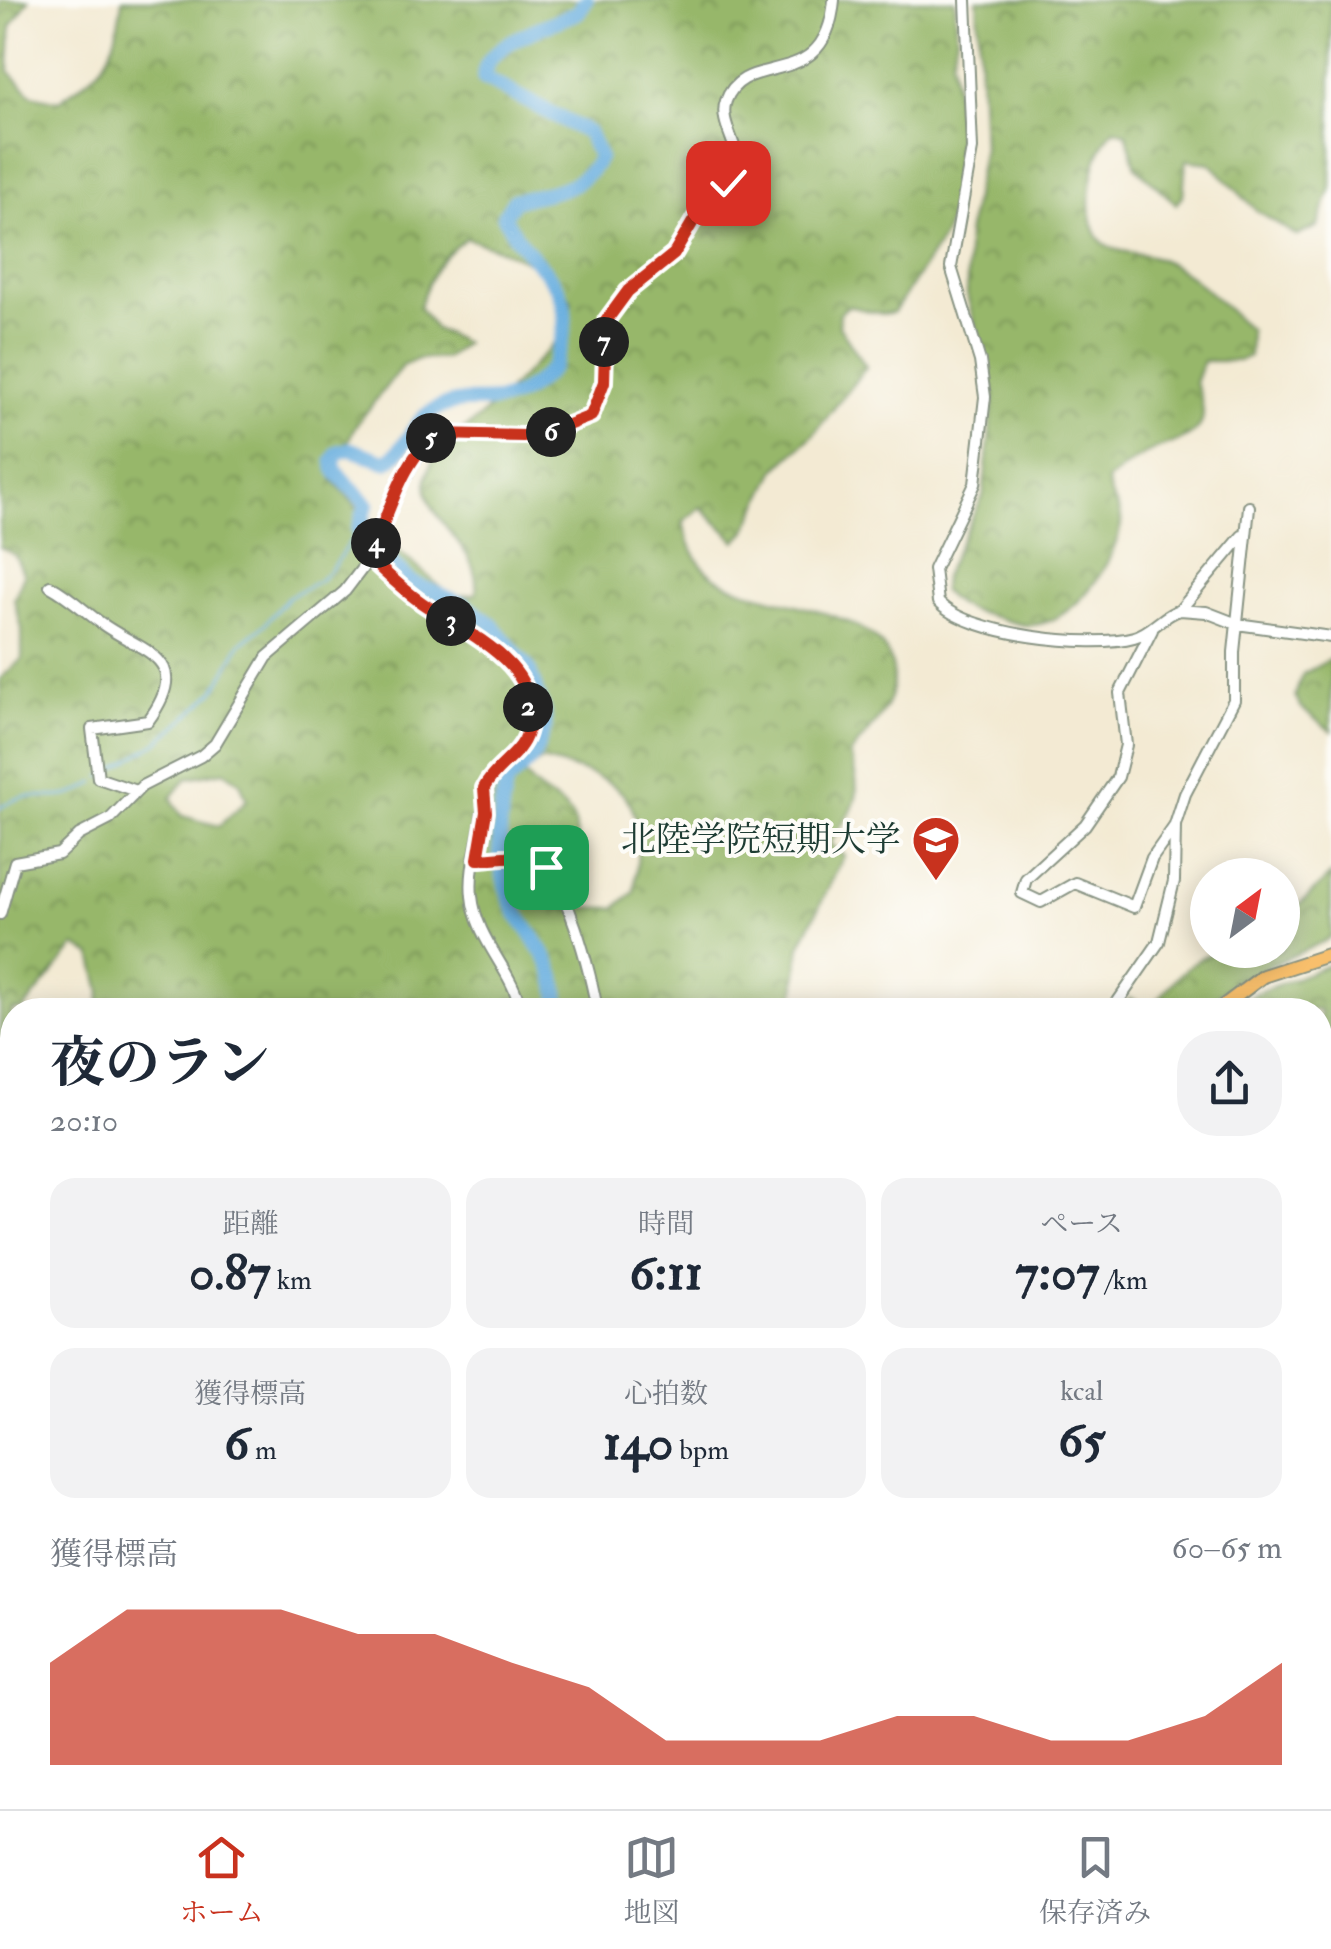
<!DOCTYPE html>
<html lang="ja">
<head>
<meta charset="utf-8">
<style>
	body { margin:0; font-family:"IM FELL Double Pica","Noto Serif JP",serif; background:#f2f2f3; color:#1f2937; height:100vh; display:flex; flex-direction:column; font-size:38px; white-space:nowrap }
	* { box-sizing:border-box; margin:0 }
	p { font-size:32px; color:#747a83 }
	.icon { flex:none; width:55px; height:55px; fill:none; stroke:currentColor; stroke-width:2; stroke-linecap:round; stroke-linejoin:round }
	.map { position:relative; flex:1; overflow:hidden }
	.details { position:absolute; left:0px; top:998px; width:1332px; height:812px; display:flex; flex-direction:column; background:#fff; border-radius:40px 40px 0 0; box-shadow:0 5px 25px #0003 }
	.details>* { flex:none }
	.needle { width:65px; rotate:32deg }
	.buttons { position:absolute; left:1190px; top:858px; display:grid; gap:20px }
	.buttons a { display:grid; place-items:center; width:110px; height:110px; border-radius:50%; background:#fff; box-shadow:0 5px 25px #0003; font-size:50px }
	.pin { position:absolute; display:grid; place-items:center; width:85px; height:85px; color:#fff; margin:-42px; border-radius:20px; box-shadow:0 5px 15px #0006 }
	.km { position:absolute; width:50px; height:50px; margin:-25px; border-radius:50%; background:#222; color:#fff; font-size:28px; line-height:50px; text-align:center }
	.round { display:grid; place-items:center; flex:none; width:105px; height:105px; border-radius:40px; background:#f2f2f3 }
	.headline { display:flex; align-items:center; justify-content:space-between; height:170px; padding:0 50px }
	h1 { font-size:55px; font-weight:700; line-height:75px }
	.metrics { display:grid; grid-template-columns:repeat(3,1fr); gap:15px; height:170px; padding:10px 50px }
	.metrics div { display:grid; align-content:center; border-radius:25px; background:#f2f2f3; text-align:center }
	.metrics b { font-size:50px; font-weight:700 }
	.metrics small { font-size:28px; font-weight:400 }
	.metrics p { font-size:28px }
	.chart { height:280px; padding:20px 50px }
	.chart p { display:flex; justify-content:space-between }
	.chart svg { width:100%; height:180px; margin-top:10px; fill:#c8321e; opacity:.7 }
	.dock { display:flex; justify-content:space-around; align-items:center; height:140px; border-top:2px solid #e0e1e3; background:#fff; font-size:28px; color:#747a83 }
	.dock a { display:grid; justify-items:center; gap:5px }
	.dock .active { color:#c8321e }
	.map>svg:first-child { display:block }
	.forest { fill:url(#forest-crowns); stroke:#5b7a50; stroke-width:2.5; fill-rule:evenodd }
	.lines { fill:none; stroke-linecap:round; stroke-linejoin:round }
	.stream { stroke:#68aedf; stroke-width:2.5 }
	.river { stroke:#68aedf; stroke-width:15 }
	.minor-casing { stroke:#899484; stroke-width:14 }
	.major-casing { stroke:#899484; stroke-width:16 }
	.minor { stroke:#fff; stroke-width:10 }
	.major { stroke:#f8bf6c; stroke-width:12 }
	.route-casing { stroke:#fff; stroke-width:20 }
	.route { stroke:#c8321e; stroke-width:12 }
	.labels { text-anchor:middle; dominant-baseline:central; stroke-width:8; stroke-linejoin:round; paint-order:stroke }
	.poi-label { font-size:35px; fill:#1f3d34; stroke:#fdfcf7; text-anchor:end }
</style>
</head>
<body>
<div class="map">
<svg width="1331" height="1809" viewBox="0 0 1331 1809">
	<defs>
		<pattern id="forest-crowns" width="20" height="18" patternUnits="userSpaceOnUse" patternTransform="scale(2.5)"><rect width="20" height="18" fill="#97b76b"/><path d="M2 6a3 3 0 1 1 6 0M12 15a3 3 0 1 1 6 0" fill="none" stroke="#7b9659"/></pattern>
	</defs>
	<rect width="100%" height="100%" fill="#fdfcf7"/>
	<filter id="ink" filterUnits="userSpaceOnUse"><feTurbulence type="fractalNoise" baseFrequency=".01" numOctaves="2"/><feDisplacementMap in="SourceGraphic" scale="20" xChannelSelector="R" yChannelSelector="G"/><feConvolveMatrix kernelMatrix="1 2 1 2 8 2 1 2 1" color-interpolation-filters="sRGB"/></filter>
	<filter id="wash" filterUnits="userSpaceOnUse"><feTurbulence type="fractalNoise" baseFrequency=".0048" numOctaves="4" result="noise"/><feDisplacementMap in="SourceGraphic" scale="40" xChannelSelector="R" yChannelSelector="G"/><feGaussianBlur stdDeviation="2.25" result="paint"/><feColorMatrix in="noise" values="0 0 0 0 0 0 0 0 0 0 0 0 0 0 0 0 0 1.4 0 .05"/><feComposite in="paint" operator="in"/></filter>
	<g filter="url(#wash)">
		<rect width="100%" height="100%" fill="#f3ead3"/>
		<!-- forest -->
		<path class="forest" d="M0 0H29L11 26 9 71 32 95 59 101C107 67 114 58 122 0H955L957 37 952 60 960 131 951 215 943 237 894 312 882 314 848 306 839 314V326L866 367 813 435 776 469 745 533 736 541 701 507 683 522C688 542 695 562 712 575 761 612 917 603 890 697 885 715 862 738 850 754 864 801 856 804 830 843L844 856 800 946 793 1010H98L101 991 92 955 75 946 23 1010H12L9 1047 12 1798H903V1809H0V679L22 659V629L14 599 24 575 15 555 0 547ZM466 238C507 251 548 264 572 301 569 311 567 322 563 331 554 348 499 399 482 415 460 436 433 444 427 477 419 520 482 543 476 594L452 597 390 544 332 479 354 428 402 366 418 359 446 358 465 343 435 329 419 307C429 276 440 257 466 238ZM541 760C632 782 647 796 634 892L615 908 554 907 521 894 517 875 530 858 576 852C583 797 547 807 523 773ZM224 771 240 782 247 800 219 826 182 816 171 798 187 778Z
			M977 0H1331V187L1318 226 1297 236 1256 210 1210 163 1186 160 1183 195 1176 204 1136 167 1126 133 1115 129C1092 148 1081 213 1099 238 1110 255 1139 251 1157 258 1192 271 1222 305 1250 330L1249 356 1239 361H1203L1195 383C1221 442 1180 434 1140 457 1129 463 1118 473 1107 481 1108 497 1123 509 1121 524 1114 564 1076 620 1033 625 1021 627 1006 620 995 617 971 611 957 609 942 590L943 577 983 496 994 393 967 296V235L983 147Z
			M1331 659V731L1301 708 1295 696 1303 674Z
			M1331 875V936L1325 941 1234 982 1202 1010H1123L1130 998 1151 1008C1203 945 1203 950 1282 950L1283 920Z
			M1331 964V1097L1320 1088V1010H1235L1254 994Z
			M1331 1101V1433L1320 1452V1124Z
			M1331 1568V1639L1320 1635V1578Z
			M952 1798H1168L1181 1809H959Z"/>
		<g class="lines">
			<!-- stream -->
			<path class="stream" d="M101 777 157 743 202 703 215 690 240 644 264 625 288 597 319 581 332 568 358 530
				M0 808C36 782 55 812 95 782"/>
			<!-- river -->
			<path class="river" d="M558 1010C561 971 541 950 521 919 496 882 496 826 506 783L533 757 545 727 544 712 528 668 491 624 465 605 412 583 358 530 367 504 336 472 333 461 338 452 350 449 386 462C407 450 412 422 432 411 477 386 500 424 552 368 591 280 532 276 504 216L514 200C547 193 584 190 599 157L588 133 484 78C482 43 551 25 578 12L586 0
				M614 1809 615 1798"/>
		</g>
	</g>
	<g filter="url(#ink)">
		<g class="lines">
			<!-- minor casing -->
			<g class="minor-casing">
				<path id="minor" d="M966 0 972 149 951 267 980 361 985 397 975 484 934 569 938 602C967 635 1092 649 1134 637 1153 632 1162 615 1180 610L1206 612 1237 624 1331 637
					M369 558C387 573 403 590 423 604 478 641 534 655 527 735L484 787C486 825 468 862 472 896 476 940 512 969 521 1010
					M50 586C70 597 83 610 101 623 142 653 195 657 148 721L92 729 98 778 136 791
					M1180 610 1242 536
					M1152 630 1120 693 1126 745 1118 777 1085 825 1026 879 1022 893 1041 902 1075 883 1134 907 1152 858 1174 827
					M477 859C495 858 516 853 533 858 565 868 592 979 597 1010
					M0 914 15 862 59 854 79 835 110 819 142 786 201 756 215 744 267 657 345 591 367 562 392 499 427 440 440 434 523 436 550 432 591 416 604 382 606 321 627 291 674 254 701 208 738 169C740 146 718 122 726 101 744 48 826 96 834 0
					M1112 1010 1159 942 1174 881 1175 825 1185 794 1234 700V652L1249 507
					M0 1128 12 1136
					M0 1168 12 1176
					M0 1201 12 1217
					M1320 1561 1331 1551
					M0 1595 12 1594
					M1320 1672 1331 1671
					M239 1798 248 1809
					M719 1798 720 1809
					M926 1798 932 1809
					M936 1798 946 1809
					M452 1809 468 1798"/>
			</g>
			<!-- major casing -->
			<g class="major-casing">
				<path id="major" d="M1218 1010 1263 976 1331 954
					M1226 1798 1243 1809
					M915 1809 916 1798"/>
			</g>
			<!-- minor -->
			<use href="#minor" class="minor"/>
			<!-- major -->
			<use href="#major" class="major"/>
		</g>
	</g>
	<g class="lines" filter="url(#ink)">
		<!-- route casing -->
		<g class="route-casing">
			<path id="route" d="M546 867C528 851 500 858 478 859L486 812 484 788C494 767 521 755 527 733 548 665 465 633 422 603 403 590 386 573 369 558 386 523 404 450 440 434L523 436 550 432 591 416 604 382 606 321 628 291 674 254 701 208 728 183"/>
		</g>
		<!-- route -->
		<use href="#route" class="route"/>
	</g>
	<!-- icons -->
	<defs>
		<g id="university-pin" transform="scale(2.5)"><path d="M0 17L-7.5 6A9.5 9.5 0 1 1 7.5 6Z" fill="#c8321e" stroke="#fdfcf7"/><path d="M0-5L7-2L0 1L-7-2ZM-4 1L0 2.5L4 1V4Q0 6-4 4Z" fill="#fff"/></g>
	</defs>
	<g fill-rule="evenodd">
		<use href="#university-pin" x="936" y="840"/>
	</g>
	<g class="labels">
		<!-- poi labels -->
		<g class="poi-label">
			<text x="901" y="840">北陸学院短期大学</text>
		</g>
	</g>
</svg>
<div class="buttons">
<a><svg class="needle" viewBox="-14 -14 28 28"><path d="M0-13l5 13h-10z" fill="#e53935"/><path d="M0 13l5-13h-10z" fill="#747a83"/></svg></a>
</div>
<div class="pin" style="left:546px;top:867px;background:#1e9e55"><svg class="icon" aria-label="arrive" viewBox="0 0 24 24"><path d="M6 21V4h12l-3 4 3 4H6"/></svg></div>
<div class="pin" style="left:728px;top:183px;background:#d93025"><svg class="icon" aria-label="check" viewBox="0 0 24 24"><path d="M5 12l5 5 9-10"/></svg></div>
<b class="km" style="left:528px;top:707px">2</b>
<b class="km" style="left:451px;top:621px">3</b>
<b class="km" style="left:376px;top:543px">4</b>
<b class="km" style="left:431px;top:438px">5</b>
<b class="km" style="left:551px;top:432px">6</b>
<b class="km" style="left:604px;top:342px">7</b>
<section class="details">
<div class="headline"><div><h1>夜のラン</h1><p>20:10</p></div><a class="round"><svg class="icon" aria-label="share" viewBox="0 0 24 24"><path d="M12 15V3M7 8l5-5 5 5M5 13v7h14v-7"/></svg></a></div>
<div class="metrics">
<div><p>距離</p><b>0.87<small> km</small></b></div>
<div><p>時間</p><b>6:11</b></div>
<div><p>ペース</p><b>7:07<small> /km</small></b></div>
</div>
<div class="metrics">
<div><p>獲得標高</p><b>6<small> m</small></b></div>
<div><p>心拍数</p><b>140<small> bpm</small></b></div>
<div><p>kcal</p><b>65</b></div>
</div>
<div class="chart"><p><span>獲得標高</span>60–65 m</p>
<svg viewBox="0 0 160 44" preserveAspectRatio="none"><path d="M0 44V19L10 6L20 6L30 6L40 12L50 12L60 19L70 25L80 38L90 38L100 38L110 32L120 32L130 38L140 38L150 32L160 19V44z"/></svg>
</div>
</section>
</div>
<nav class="dock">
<a class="active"><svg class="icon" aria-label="home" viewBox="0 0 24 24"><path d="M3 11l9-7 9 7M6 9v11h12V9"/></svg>ホーム</a>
<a><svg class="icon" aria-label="map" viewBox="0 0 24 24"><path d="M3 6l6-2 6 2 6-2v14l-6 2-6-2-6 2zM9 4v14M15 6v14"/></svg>地図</a>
<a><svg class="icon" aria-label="saved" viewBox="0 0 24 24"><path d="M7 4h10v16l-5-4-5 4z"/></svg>保存済み</a>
</nav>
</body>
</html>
